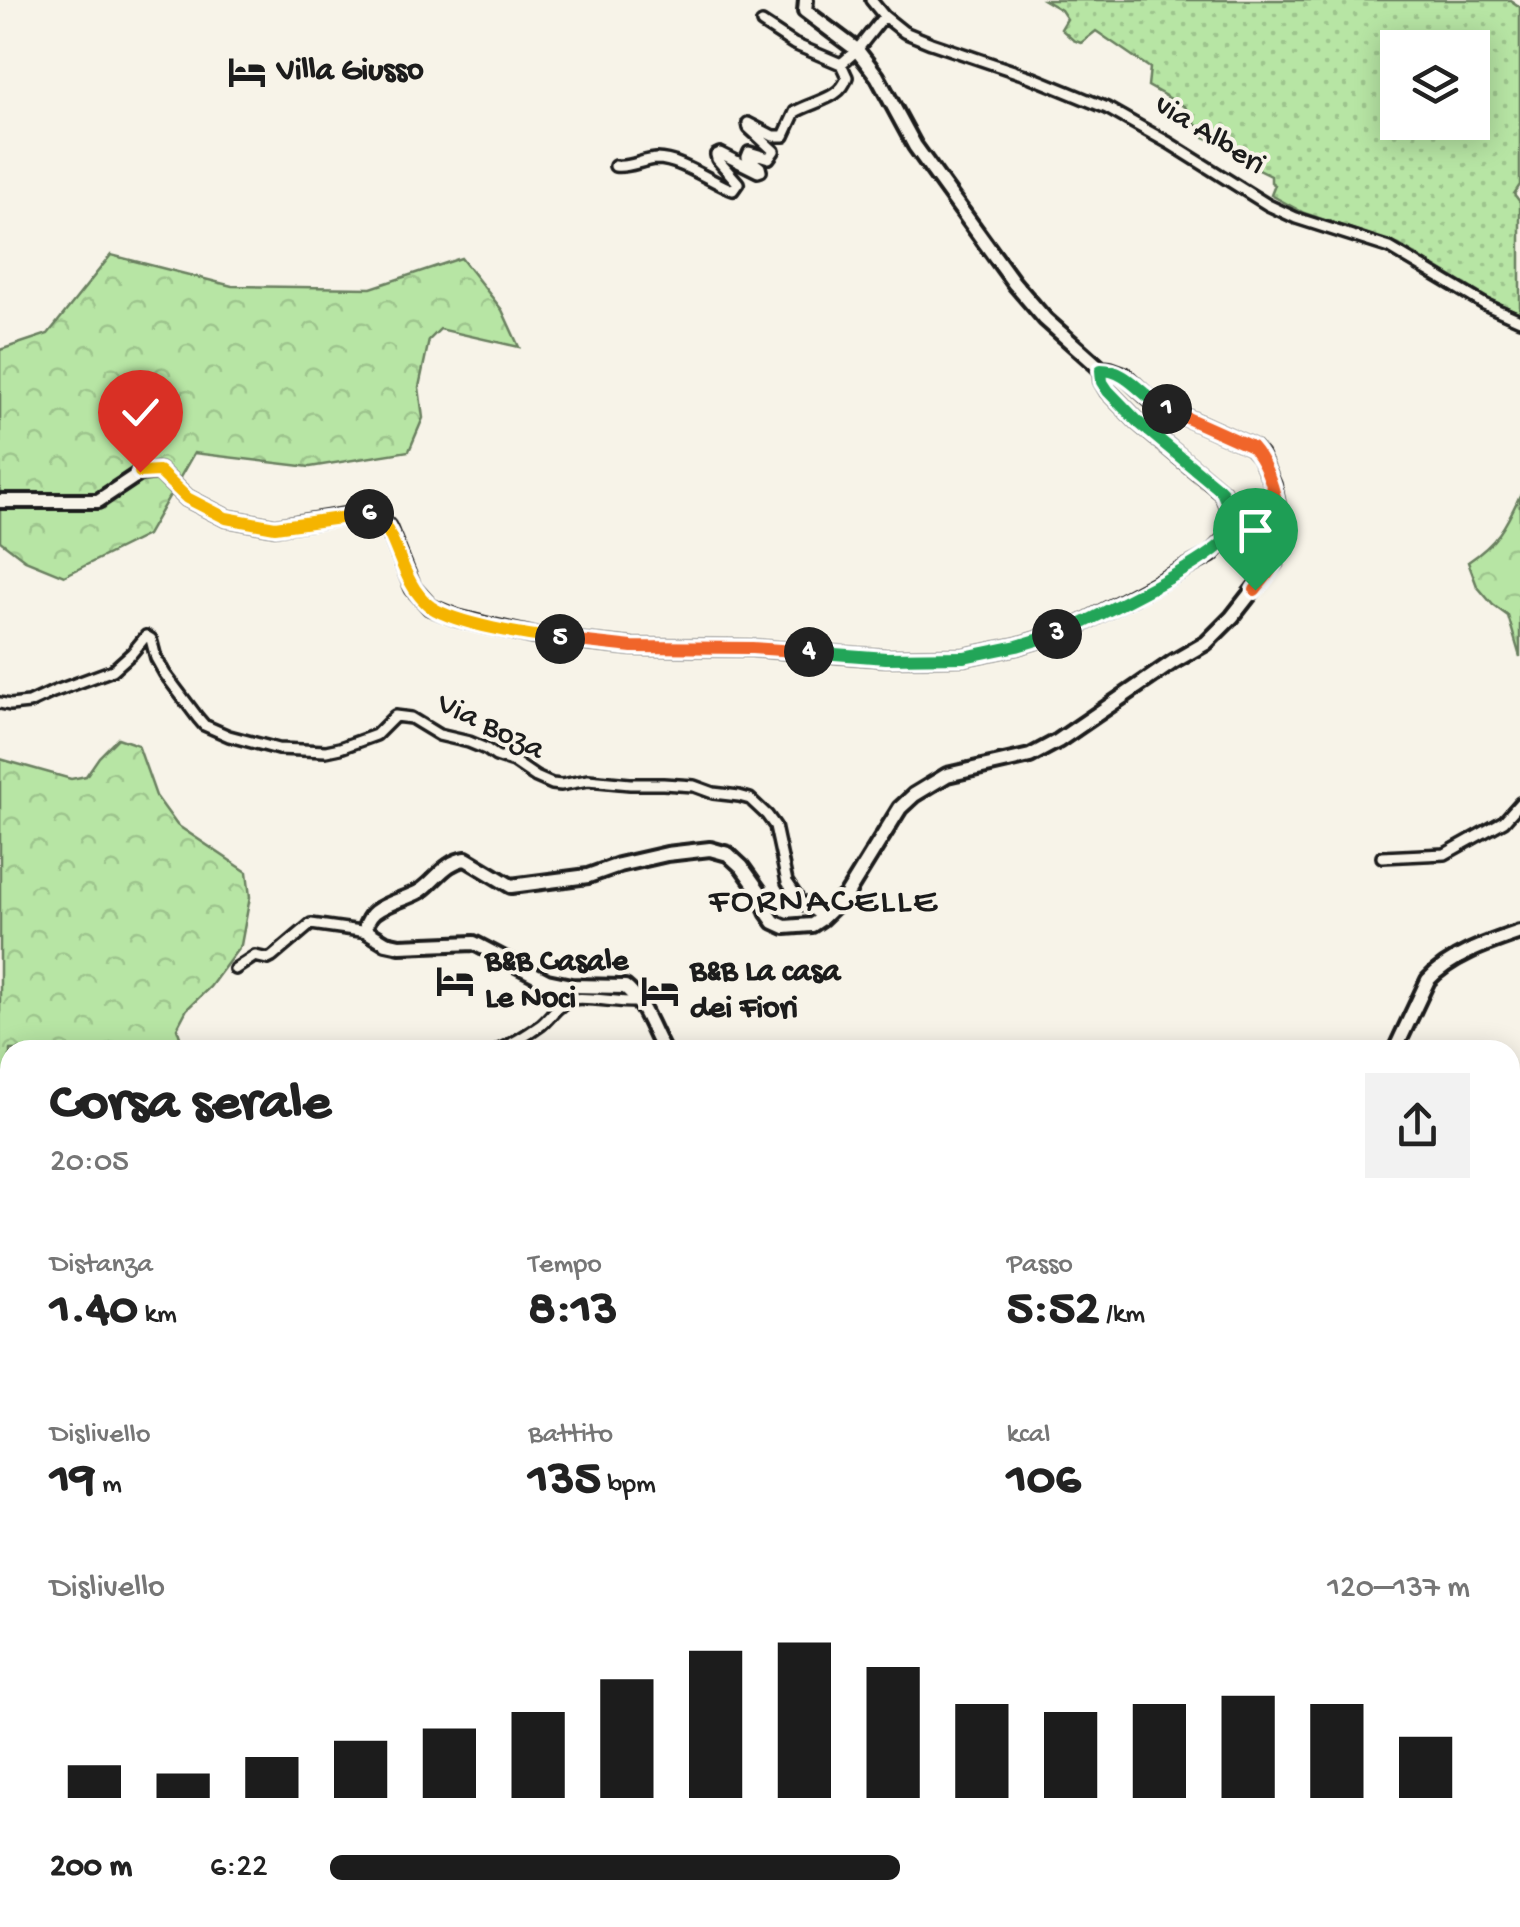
<!DOCTYPE html>
<html lang="it">
<head>
<meta charset="utf-8">
<style>
	body { margin:0; font-family:"Gochi Hand",sans-serif; background:#f2f2f2; color:#222; height:100vh; display:flex; flex-direction:column; font-size:38px; white-space:nowrap }
	* { box-sizing:border-box; margin:0 }
	p { font-size:32px; color:#767676 }
	.icon { flex:none; width:55px; height:55px; fill:none; stroke:currentColor; stroke-width:2; stroke-linecap:round; stroke-linejoin:round }
	.map { position:relative; flex:1; overflow:hidden }
	.sheet { position:absolute; left:0px; top:1040px; width:1520px; height:888px; display:flex; flex-direction:column; background:#fff; border-radius:30px 30px 0 0; box-shadow:0 5px 25px #0003 }
	.sheet>* { flex:none }
	.tools { position:absolute; left:1380px; top:30px; display:grid; gap:20px }
	.tools a { display:grid; place-items:center; width:110px; height:110px; border-radius:0px; background:#fff; box-shadow:0 5px 25px #0003; font-size:50px }
	.pin { position:absolute; display:grid; place-items:center; width:85px; height:85px; color:#fff; margin:-102px -42px; border-radius:50% 50% 50% 0; rotate:-45deg; box-shadow:0 0 10px #0007 }
	.pin .icon { rotate:45deg }
	.km { position:absolute; width:50px; height:50px; margin:-25px; border-radius:50%; background:#222; color:#fff; font-size:28px; line-height:50px; text-align:center }
	.round { display:grid; place-items:center; flex:none; width:105px; height:105px; border-radius:0px; background:#f2f2f2 }
	.headline { display:flex; align-items:center; justify-content:space-between; height:170px; padding:0 50px }
	h1 { font-size:55px; font-weight:800; line-height:75px }
	.figures { display:grid; grid-template-columns:repeat(3,1fr); gap:15px; height:170px; padding:10px 50px }
	.figures div { display:grid; align-content:center }
	.figures b { font-size:50px; font-weight:800 }
	.figures small { font-size:28px; font-weight:400 }
	.figures p { font-size:28px }
	.chart { height:280px; padding:20px 50px }
	.chart p { display:flex; justify-content:space-between }
	.chart svg { width:100%; height:180px; margin-top:10px; stroke:#1c1c1c; stroke-width:6 }
	ul { padding:0 50px; list-style:none; font-size:32px }
	li { display:grid; grid-template-columns:160px 120px 1fr; align-items:center; height:75px }
	li i { height:25px; border-radius:12px; background:#1c1c1c }
	.map>svg:first-child { display:block }
	.grass { fill:url(#grass-dots); stroke:#6a8060; stroke-width:2.5; fill-rule:evenodd }
	.forest { fill:url(#forest-crowns); stroke:#6a8060; stroke-width:2.5 }
	.lines { fill:none; stroke-linecap:round; stroke-linejoin:round }
	.stream { stroke:#668ba0; stroke-width:2.5 }
	.street-casing { stroke:#1c1c1c; stroke-width:16 }
	.secondary-casing { stroke:#1c1c1c; stroke-width:20 }
	.street { stroke:#f7f3e8; stroke-width:9 }
	.secondary { stroke:#f7f3e8; stroke-width:12 }
	.split-1-casing { stroke:#fff; stroke-width:20 }
	.split-2-casing { stroke:#fff; stroke-width:20 }
	.split-3-casing { stroke:#fff; stroke-width:20 }
	.split-4-casing { stroke:#fff; stroke-width:20 }
	.split-5-casing { stroke:#fff; stroke-width:20 }
	.split-6-casing { stroke:#fff; stroke-width:20 }
	.split-7-casing { stroke:#fff; stroke-width:20 }
	.split-1 { stroke:#f0652b; stroke-width:12 }
	.split-2 { stroke:#22a559; stroke-width:12 }
	.split-3 { stroke:#22a559; stroke-width:12 }
	.split-4 { stroke:#22a559; stroke-width:12 }
	.split-5 { stroke:#f0652b; stroke-width:12 }
	.split-6 { stroke:#f5b400; stroke-width:12 }
	.split-7 { stroke:#f5b400; stroke-width:12 }
	.labels { text-anchor:middle; dominant-baseline:central; stroke-width:8; stroke-linejoin:round; paint-order:stroke }
	.poi-label { font-size:32px; font-weight:bold; fill:#1c1c1c; stroke:#f7f3e8; text-anchor:start }
	.street-label { font-size:32px; fill:#1c1c1c; stroke:#f7f3e8 }
	.quarter-label { font-size:38px; letter-spacing:2.5px; fill:#1c1c1c; stroke:#f7f3e8 }
</style>
</head>
<body>
<div class="map">
<svg width="1520" height="1927" viewBox="0 0 1520 1927">
	<defs>
		<pattern id="grass-dots" width="8" height="8" patternUnits="userSpaceOnUse" patternTransform="scale(2.5)"><rect width="8" height="8" fill="#b7e5a4"/><path d="M2 2h.1M6 6h.1" fill="none" stroke="#9dc48d" stroke-width="1.8" stroke-linecap="round"/></pattern>
		<pattern id="forest-crowns" width="20" height="18" patternUnits="userSpaceOnUse" patternTransform="scale(2.5)"><rect width="20" height="18" fill="#b7e5a4"/><path d="M2 6a3 3 0 1 1 6 0M12 15a3 3 0 1 1 6 0" fill="none" stroke="#9dc48d"/></pattern>
	</defs>
	<rect width="100%" height="100%" fill="#f7f3e8"/>
	<filter id="ink" filterUnits="userSpaceOnUse"><feTurbulence type="fractalNoise" baseFrequency=".01" numOctaves="2"/><feDisplacementMap in="SourceGraphic" scale="20" xChannelSelector="R" yChannelSelector="G"/><feConvolveMatrix kernelMatrix="1 2 1 2 8 2 1 2 1" color-interpolation-filters="sRGB"/></filter>
	<g filter="url(#ink)">
		<!-- grass -->
		<path class="grass" d="M1044 0H1510L1520 7V185L1514 194 1520 202V313L1496 303 1399 245 1304 213 1271 195 1275 185 1271 182V176L1257 169 1259 161 1204 137 1185 107 1148 86 1150 68 1096 31 1081 43 1073 40 1061 29 1067 19 1061 10ZM1398 48H1472V122H1398Z"/>
		<!-- forest -->
		<path class="forest" d="M111 255 232 286 371 288 461 258 502 310 519 347 440 329 429 340 419 387 423 418 409 451 310 467 194 453 147 535 64 576 25 560 0 541V350L48 334Z
			M1520 495V657L1508 616 1493 605 1477 586 1468 562C1497 543 1506 526 1520 495Z
			M118 738 138 745 156 796 177 825 247 872 250 897 241 945 210 987 187 1009 177 1028 183 1046 201 1050H10V1168L0 1172V759L71 779 86 776 99 757Z
			M1520 1092V1270L1510 1241V1095Z
			M0 1495 10 1500V1918H164L165 1923 155 1927H0Z
			M240 1918H811L809 1927H227Z"/>
		<g class="lines">
			<!-- stream -->
			<path class="stream" d="M1510 1368 1520 1365"/>
			<!-- street casing -->
			<g class="street-casing">
				<path id="street" d="M871 0 884 16 904 32 931 43 1031 77 1107 108 1169 143 1268 205 1296 218 1390 248 1484 304 1520 320
					M762 23 794 44 841 64 857 50 884 16
					M615 166C630 168 641 160 656 159 681 159 711 182 733 190L738 183 717 159 716 155 720 153 758 172 761 171 760 167 747 157 749 152 769 158 774 151 749 128 748 123 773 136H784L795 112C814 101 841 99 847 77L841 64
					M0 703 10 705 29 703 53 692 113 670 132 653 146 636 151 639 156 658 165 674 198 718 204 725 229 736 278 749 326 751 340 748 376 735 395 716 411 718 439 735 469 742 486 749 496 756 514 762 536 777 552 784 561 785 588 780 630 784H663L694 786 713 793 739 796 750 799 767 815 775 826 787 882 797 897
					M1382 857 1445 854 1504 821 1520 803
					M800 901 821 916V919
					M235 969 255 956 268 959 272 957 311 924 368 932
					M499 1050C514 1043 527 1035 541 1025 551 1017 559 1002 572 999 587 996 619 1003 638 1002
					M0 1319 10 1314
					M1510 1485 1520 1486
					M1510 1535 1520 1532
					M1510 1555 1520 1554
					M1510 1683H1520
					M1510 1702 1514 1722 1520 1730
					M1510 1842 1520 1844
					M1213 1927H1246
					M1284 1927 1298 1918"/>
			</g>
			<!-- secondary casing -->
			<g class="secondary-casing">
				<path id="secondary" d="M806 0 805 11 857 50 877 76 915 146 1014 283 1045 319 1101 369
					M0 501H98L140 473 159 471 187 498 226 518 275 527 356 514H376L388 527 413 588 430 607 457 618 489 626 539 637 633 647 752 648 886 658 964 657 1017 646 1070 630 1210 555 1228 536 1233 519 1222 492 1138 422 1108 391 1102 381 1101 369 1110 370 1124 375 1154 403 1252 447 1260 456 1273 485 1279 515 1278 538 1275 562 1232 617 1206 643 1173 662 1058 741 1030 756 947 775 914 795 900 808 847 894 821 919 812 925 785 927 774 922 767 912 762 895 742 867 728 854 710 849 667 854 619 865 588 876 511 886 466 859C446 861 436 880 420 891 406 899 388 902 375 912 370 916 369 919 366 925L368 932 386 943 400 946 474 943 547 981 571 986 625 987C643 1001 652 1030 663 1050
					M1395 1050 1428 980C1451 955 1488 943 1520 932"/>
			</g>
			<!-- street -->
			<use href="#street" class="street"/>
			<!-- secondary -->
			<use href="#secondary" class="secondary"/>
		</g>
	</g>
	<g class="lines" filter="url(#ink)">
		<!-- split-1 casing -->
		<g class="split-1-casing">
			<path id="split-1" d="M1167 409 1252 447C1274 471 1288 534 1274 564 1270 573 1261 582 1255 590"/>
		</g>
		<!-- split-2 casing -->
		<g class="split-2-casing">
			<path id="split-2" d="M1167 409C1142 398 1129 370 1101 370L1102 382 1108 391 1138 422 1219 489"/>
		</g>
		<!-- split-3 casing -->
		<g class="split-3-casing">
			<path id="split-3" d="M1057 634 1070 630C1101 613 1215 560 1229 535 1237 520 1228 506 1222 492L1219 489"/>
		</g>
		<!-- split-4 casing -->
		<g class="split-4-casing">
			<path id="split-4" d="M809 652 886 658 964 657 1017 646 1057 634"/>
		</g>
		<!-- split-5 casing -->
		<g class="split-5-casing">
			<path id="split-5" d="M560 639 632 647 752 648 809 652"/>
		</g>
		<!-- split-6 casing -->
		<g class="split-6-casing">
			<path id="split-6" d="M369 514H376C394 534 398 560 411 583 415 591 424 602 431 607 456 624 529 636 560 639"/>
		</g>
		<!-- split-7 casing -->
		<g class="split-7-casing">
			<path id="split-7" d="M140 472 159 471 187 498 226 518 275 527 369 514"/>
		</g>
		<!-- split-1 -->
		<use href="#split-1" class="split-1"/>
		<!-- split-2 -->
		<use href="#split-2" class="split-2"/>
		<!-- split-3 -->
		<use href="#split-3" class="split-3"/>
		<!-- split-4 -->
		<use href="#split-4" class="split-4"/>
		<!-- split-5 -->
		<use href="#split-5" class="split-5"/>
		<!-- split-6 -->
		<use href="#split-6" class="split-6"/>
		<!-- split-7 -->
		<use href="#split-7" class="split-7"/>
	</g>
	<!-- icons -->
	<defs>
		<g id="hotel-bare" transform="scale(3)"><path d="M-6-4.5h1.5V1H6V5H4.5V3h-9V5H-6ZM-4 0a1.8 1.8 0 1 1 3.6 0ZM.5 0V-2.5h3Q6-2.5 6 0Z" fill="#1c1c1c" stroke="#f7f3e8" stroke-width="2.5" paint-order="stroke"/></g>
	</defs>
	<g fill-rule="evenodd">
		<use href="#hotel-bare" x="247" y="72"/>
		<use href="#hotel-bare" x="455" y="981"/>
		<use href="#hotel-bare" x="660" y="991"/>
	</g>
	<g class="labels">
		<!-- poi labels -->
		<g class="poi-label">
			<text x="277" y="72">Villa Giusso</text>
			<text x="485" y="963">B&amp;B Casale<tspan x="485" dy="37">Le Noci</tspan></text>
			<text x="690" y="973">B&amp;B La casa<tspan x="690" dy="37">dei Fiori</tspan></text>
		</g>
		<!-- street labels -->
		<g class="street-label">
			<text transform="translate(1209 136) rotate(32)">via Alberi</text>
			<text transform="translate(490 728) rotate(26)">Via Boza</text>
		</g>
		<!-- quarter labels -->
		<g class="quarter-label">
			<text x="824" y="903">FORNACELLE</text>
		</g>
	</g>
</svg>
<div class="tools">
<a><svg class="icon" aria-label="layers" viewBox="0 0 24 24"><path d="M12 4l9 5-9 5-9-5zM3 14l9 5 9-5"/></svg></a>
</div>
<div class="pin" style="left:1255px;top:590px;background:#1e9e55"><svg class="icon" aria-label="arrive" viewBox="0 0 24 24"><path d="M6 21V4h12l-3 4 3 4H6"/></svg></div>
<div class="pin" style="left:140px;top:472px;background:#d93025"><svg class="icon" aria-label="check" viewBox="0 0 24 24"><path d="M5 12l5 5 9-10"/></svg></div>
<b class="km" style="left:1167px;top:409px">1</b>
<b class="km" style="left:1057px;top:634px">3</b>
<b class="km" style="left:809px;top:652px">4</b>
<b class="km" style="left:560px;top:639px">5</b>
<b class="km" style="left:369px;top:514px">6</b>
<section class="sheet">
<div class="headline"><div><h1>Corsa serale</h1><p>20:05</p></div><a class="round"><svg class="icon" aria-label="share" viewBox="0 0 24 24"><path d="M12 15V3M7 8l5-5 5 5M5 13v7h14v-7"/></svg></a></div>
<div class="figures">
<div><p>Distanza</p><b>1.40<small> km</small></b></div>
<div><p>Tempo</p><b>8:13</b></div>
<div><p>Passo</p><b>5:52<small> /km</small></b></div>
</div>
<div class="figures">
<div><p>Dislivello</p><b>19<small> m</small></b></div>
<div><p>Battito</p><b>135<small> bpm</small></b></div>
<div><p>kcal</p><b>106</b></div>
</div>
<div class="chart"><p><span>Dislivello</span>120–137 m</p>
<svg viewBox="0 0 160 44" preserveAspectRatio="none"><path d="M5 44V36M15 44V38M25 44V34M35 44V30M45 44V27M55 44V23M65 44V15M75 44V8M85 44V6M95 44V12M105 44V21M115 44V23M125 44V21M135 44V19M145 44V21M155 44V29"/></svg>
</div>
<ul>
<li><b>200 m</b>6:22<i style="width:50%"></i></li>
</ul>
</section>
</div>
</body>
</html>
